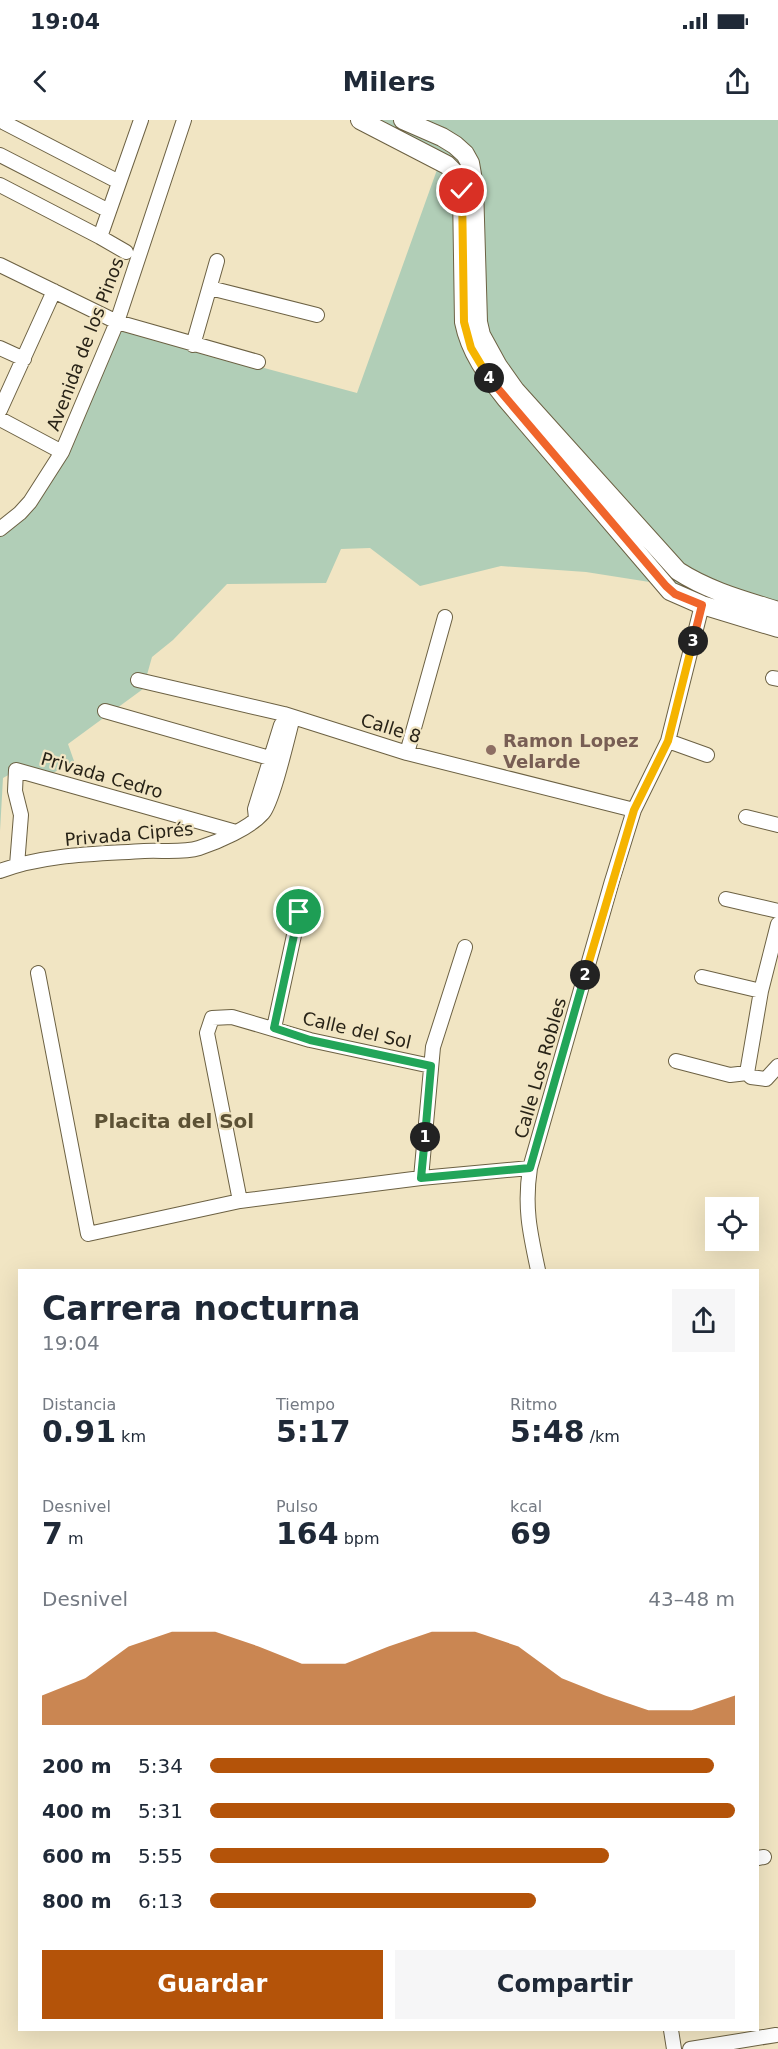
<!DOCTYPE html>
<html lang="es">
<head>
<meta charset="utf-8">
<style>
	body { margin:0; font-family:"DejaVu Sans",sans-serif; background:#f6f6f7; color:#1f2937; height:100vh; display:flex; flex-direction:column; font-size:22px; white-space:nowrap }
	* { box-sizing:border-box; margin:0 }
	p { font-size:20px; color:#747a83 }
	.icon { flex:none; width:33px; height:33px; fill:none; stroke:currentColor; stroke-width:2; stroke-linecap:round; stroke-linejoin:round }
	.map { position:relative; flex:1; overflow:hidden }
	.drawer { position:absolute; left:18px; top:1149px; width:741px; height:762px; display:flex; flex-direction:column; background:#fff; border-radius:0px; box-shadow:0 6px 24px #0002 }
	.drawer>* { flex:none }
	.fabs { position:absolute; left:705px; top:1077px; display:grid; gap:12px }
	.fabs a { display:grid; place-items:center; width:54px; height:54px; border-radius:0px; background:#fff; box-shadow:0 6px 24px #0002; font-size:30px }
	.pin { position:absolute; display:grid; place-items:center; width:51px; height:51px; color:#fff; margin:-26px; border:3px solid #fff; border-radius:50%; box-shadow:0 2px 6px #0007 }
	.km { position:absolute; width:30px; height:30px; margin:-15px; border-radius:50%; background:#222; color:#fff; font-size:16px; line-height:30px; text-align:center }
	.round { display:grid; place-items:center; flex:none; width:63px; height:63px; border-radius:0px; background:#f6f6f7 }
	.overview { display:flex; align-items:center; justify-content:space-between; height:102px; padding:0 24px }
	h1 { font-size:33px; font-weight:700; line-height:45px }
	.stats { display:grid; grid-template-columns:repeat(3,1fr); gap:9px; height:102px; padding:6px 24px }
	.stats div { display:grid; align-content:center }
	.stats b { font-size:30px; font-weight:700 }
	.stats small { font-size:16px; font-weight:400 }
	.stats p { font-size:16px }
	.chart { height:168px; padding:12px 24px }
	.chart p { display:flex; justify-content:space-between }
	.chart svg { width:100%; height:108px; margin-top:6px; fill:#b45309; opacity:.7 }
	.button { display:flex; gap:12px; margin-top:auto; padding:12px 24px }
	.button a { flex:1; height:69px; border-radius:0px; background:#b45309; color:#fff; font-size:24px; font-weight:700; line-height:69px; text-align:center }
	.button a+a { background:#f6f6f7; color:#1f2937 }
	ul { padding:0 24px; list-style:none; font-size:20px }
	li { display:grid; grid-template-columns:96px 72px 1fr; align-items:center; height:45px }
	li i { height:15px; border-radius:8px; background:#b45309 }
	.status { display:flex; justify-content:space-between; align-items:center; height:42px; padding:0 30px; background:#fff; direction:ltr }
	.status svg { height:16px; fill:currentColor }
	header { display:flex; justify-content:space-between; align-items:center; height:78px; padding:0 24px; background:#fff; font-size:27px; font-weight:700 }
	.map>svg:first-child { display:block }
	.green { fill:#b1ceb7 }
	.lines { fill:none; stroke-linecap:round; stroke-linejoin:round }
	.street-casing { stroke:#6c6143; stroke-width:16 }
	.secondary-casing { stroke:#6c6143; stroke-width:20 }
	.street { stroke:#fff; stroke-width:14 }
	.secondary { stroke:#fff; stroke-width:18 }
	.split-1-casing { stroke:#fff; stroke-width:12 }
	.split-2-casing { stroke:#fff; stroke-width:12 }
	.split-3-casing { stroke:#fff; stroke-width:12 }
	.split-4-casing { stroke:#fff; stroke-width:12 }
	.split-5-casing { stroke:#fff; stroke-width:12 }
	.split-1 { stroke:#22a559; stroke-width:8 }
	.split-2 { stroke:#22a559; stroke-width:8 }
	.split-3 { stroke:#f5b400; stroke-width:8 }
	.split-4 { stroke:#f0652b; stroke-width:8 }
	.split-5 { stroke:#f5b400; stroke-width:8 }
	.education-dot { fill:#8d6e63; stroke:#f1e5c3; stroke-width:2 }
	.labels { text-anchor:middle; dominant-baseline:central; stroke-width:4.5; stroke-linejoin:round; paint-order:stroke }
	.street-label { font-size:18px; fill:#282317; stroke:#f1e5c3 }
	.education-label { font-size:18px; font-weight:bold; fill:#785e54; stroke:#f1e5c3; text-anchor:start }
	.neighbourhood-label { font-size:20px; font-weight:bold; fill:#5d5235; stroke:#f1e5c3 }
</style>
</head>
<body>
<div class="status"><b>19:04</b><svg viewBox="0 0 49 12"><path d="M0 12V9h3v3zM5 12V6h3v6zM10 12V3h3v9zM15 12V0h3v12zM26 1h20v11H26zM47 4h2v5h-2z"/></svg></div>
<header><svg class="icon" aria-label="back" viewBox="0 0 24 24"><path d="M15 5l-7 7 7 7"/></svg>Milers<svg class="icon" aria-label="share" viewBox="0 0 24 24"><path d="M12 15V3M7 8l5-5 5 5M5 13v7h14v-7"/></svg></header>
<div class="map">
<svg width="778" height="1929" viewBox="0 0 778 1929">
	<rect width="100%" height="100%" fill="#f1e5c3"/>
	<!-- green -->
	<path class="green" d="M377 0H778V490L713 472 586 452 501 446 420 466 370 428 341 429 326 463 227 464 173 520 152 537 143 569 68 624 74 641 53 653 21 648 3 658 0 711V409L30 382 117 202 201 231 357 273 438 47Z"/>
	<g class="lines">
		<!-- street casing -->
		<g class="street-casing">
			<path id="street" d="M5 3 119 62
				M0 35 109 91
				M0 65 100 117 141 0
				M100 117 126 132
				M0 145 117 202 258 242
				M210 168 317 195
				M193 225 217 141
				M0 228 24 239
				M0 290 54 171
				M0 299 62 332
				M0 409 20 393 30 382 62 332 117 202 184 0
				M773 558 778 559
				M138 560 284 594 407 633 634 690
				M105 591 280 641
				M668 621 707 635
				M407 633 445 497
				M746 697 778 705
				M256 698 255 689 281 605
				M17 745 21 695 15 671 16 650 236 712
				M0 751C45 734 97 734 144 731 161 730 183 733 199 728 218 722 250 708 263 693 273 681 288 616 293 597
				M726 779 778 791
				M38 853 88 1114 240 1081 421 1058 530 1048
				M702 857 761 871
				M274 908 299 792
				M676 941 730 955 747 953 751 957 766 959 778 946
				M747 953 761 871 778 804
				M421 1058 433 927 465 827
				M240 1081 207 913 212 898 232 897 310 920 431 946
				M538 1150C530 1113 524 1087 530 1048L612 761 634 690 668 621 702 485
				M758 1738 764 1737
				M671 1910 674 1929
				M690 1929 776 1915"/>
		</g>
		<!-- secondary casing -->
		<g class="secondary-casing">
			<path id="secondary" d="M360 0 447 45 456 54 462 71 464 202C470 232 487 255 506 279L670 471 702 485 778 508
				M403 0 442 17 455 25 465 34 470 43 474 66 478 202 481 215 498 246 515 270 678 451C709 471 743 480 778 491"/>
		</g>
		<!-- street -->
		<use href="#street" class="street"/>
		<!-- secondary -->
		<use href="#secondary" class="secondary"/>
	</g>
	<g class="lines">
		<!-- split-1 casing -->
		<g class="split-1-casing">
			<path id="split-1" d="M299 792 274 908 310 920 431 946 425 1017"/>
		</g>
		<!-- split-2 casing -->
		<g class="split-2-casing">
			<path id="split-2" d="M425 1017 421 1058 530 1048 585 855"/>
		</g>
		<!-- split-3 casing -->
		<g class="split-3-casing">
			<path id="split-3" d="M585 855 634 690 668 621 693 521"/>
		</g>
		<!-- split-4 casing -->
		<g class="split-4-casing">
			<path id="split-4" d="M489 258 666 466 675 474 702 485 693 521"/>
		</g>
		<!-- split-5 casing -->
		<g class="split-5-casing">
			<path id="split-5" d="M462 71 464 202 471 228 489 258"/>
		</g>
		<!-- split-1 -->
		<use href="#split-1" class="split-1"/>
		<!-- split-2 -->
		<use href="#split-2" class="split-2"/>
		<!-- split-3 -->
		<use href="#split-3" class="split-3"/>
		<!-- split-4 -->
		<use href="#split-4" class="split-4"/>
		<!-- split-5 -->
		<use href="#split-5" class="split-5"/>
	</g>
	<!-- markers -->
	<circle class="education-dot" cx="491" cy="630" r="6"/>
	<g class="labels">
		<!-- street labels -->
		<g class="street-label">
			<text transform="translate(85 224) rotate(-69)">Avenida de los Pinos</text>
			<text transform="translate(391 608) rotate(17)">Calle 8</text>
			<text transform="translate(102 655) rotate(16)">Privada Cedro</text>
			<text transform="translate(129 714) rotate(-5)">Privada Ciprés</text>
			<text transform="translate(357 910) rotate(13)">Calle del Sol</text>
			<text transform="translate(540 948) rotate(-74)">Calle Los Robles</text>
		</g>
		<!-- education labels -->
		<g class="education-label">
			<text x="503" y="620">Ramon Lopez<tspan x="503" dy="21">Velarde</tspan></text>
		</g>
		<!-- neighbourhood labels -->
		<g class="neighbourhood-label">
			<text x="174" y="1001">Placita del Sol</text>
		</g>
	</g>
</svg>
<div class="fabs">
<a><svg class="icon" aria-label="locate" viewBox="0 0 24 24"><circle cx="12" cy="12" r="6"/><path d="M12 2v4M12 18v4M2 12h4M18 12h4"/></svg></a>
</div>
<div class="pin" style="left:299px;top:792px;background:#1e9e55"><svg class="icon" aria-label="arrive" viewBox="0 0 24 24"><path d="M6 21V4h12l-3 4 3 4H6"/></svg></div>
<div class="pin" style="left:462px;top:71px;background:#d93025"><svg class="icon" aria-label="check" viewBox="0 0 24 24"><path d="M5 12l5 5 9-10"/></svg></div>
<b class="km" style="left:425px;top:1017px">1</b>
<b class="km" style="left:585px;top:855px">2</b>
<b class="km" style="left:693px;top:521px">3</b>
<b class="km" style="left:489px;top:258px">4</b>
<section class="drawer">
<div class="overview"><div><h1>Carrera nocturna</h1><p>19:04</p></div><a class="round"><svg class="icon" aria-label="share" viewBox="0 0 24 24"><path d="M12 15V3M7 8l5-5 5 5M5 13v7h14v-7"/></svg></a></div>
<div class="stats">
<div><p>Distancia</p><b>0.91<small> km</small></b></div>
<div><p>Tiempo</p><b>5:17</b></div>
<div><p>Ritmo</p><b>5:48<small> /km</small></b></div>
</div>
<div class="stats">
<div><p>Desnivel</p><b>7<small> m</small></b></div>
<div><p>Pulso</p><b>164<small> bpm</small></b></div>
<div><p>kcal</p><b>69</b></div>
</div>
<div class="chart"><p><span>Desnivel</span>43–48 m</p>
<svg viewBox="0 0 160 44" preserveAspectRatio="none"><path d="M0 44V32L10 25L20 12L30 6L40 6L50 12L60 19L70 19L80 12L90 6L100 6L110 12L120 25L130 32L140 38L150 38L160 32V44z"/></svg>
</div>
<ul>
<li><b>200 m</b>5:34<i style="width:96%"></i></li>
<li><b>400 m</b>5:31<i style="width:100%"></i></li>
<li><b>600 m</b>5:55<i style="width:76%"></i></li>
<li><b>800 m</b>6:13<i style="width:62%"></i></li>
</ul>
<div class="button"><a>Guardar</a><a>Compartir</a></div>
</section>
</div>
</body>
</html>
